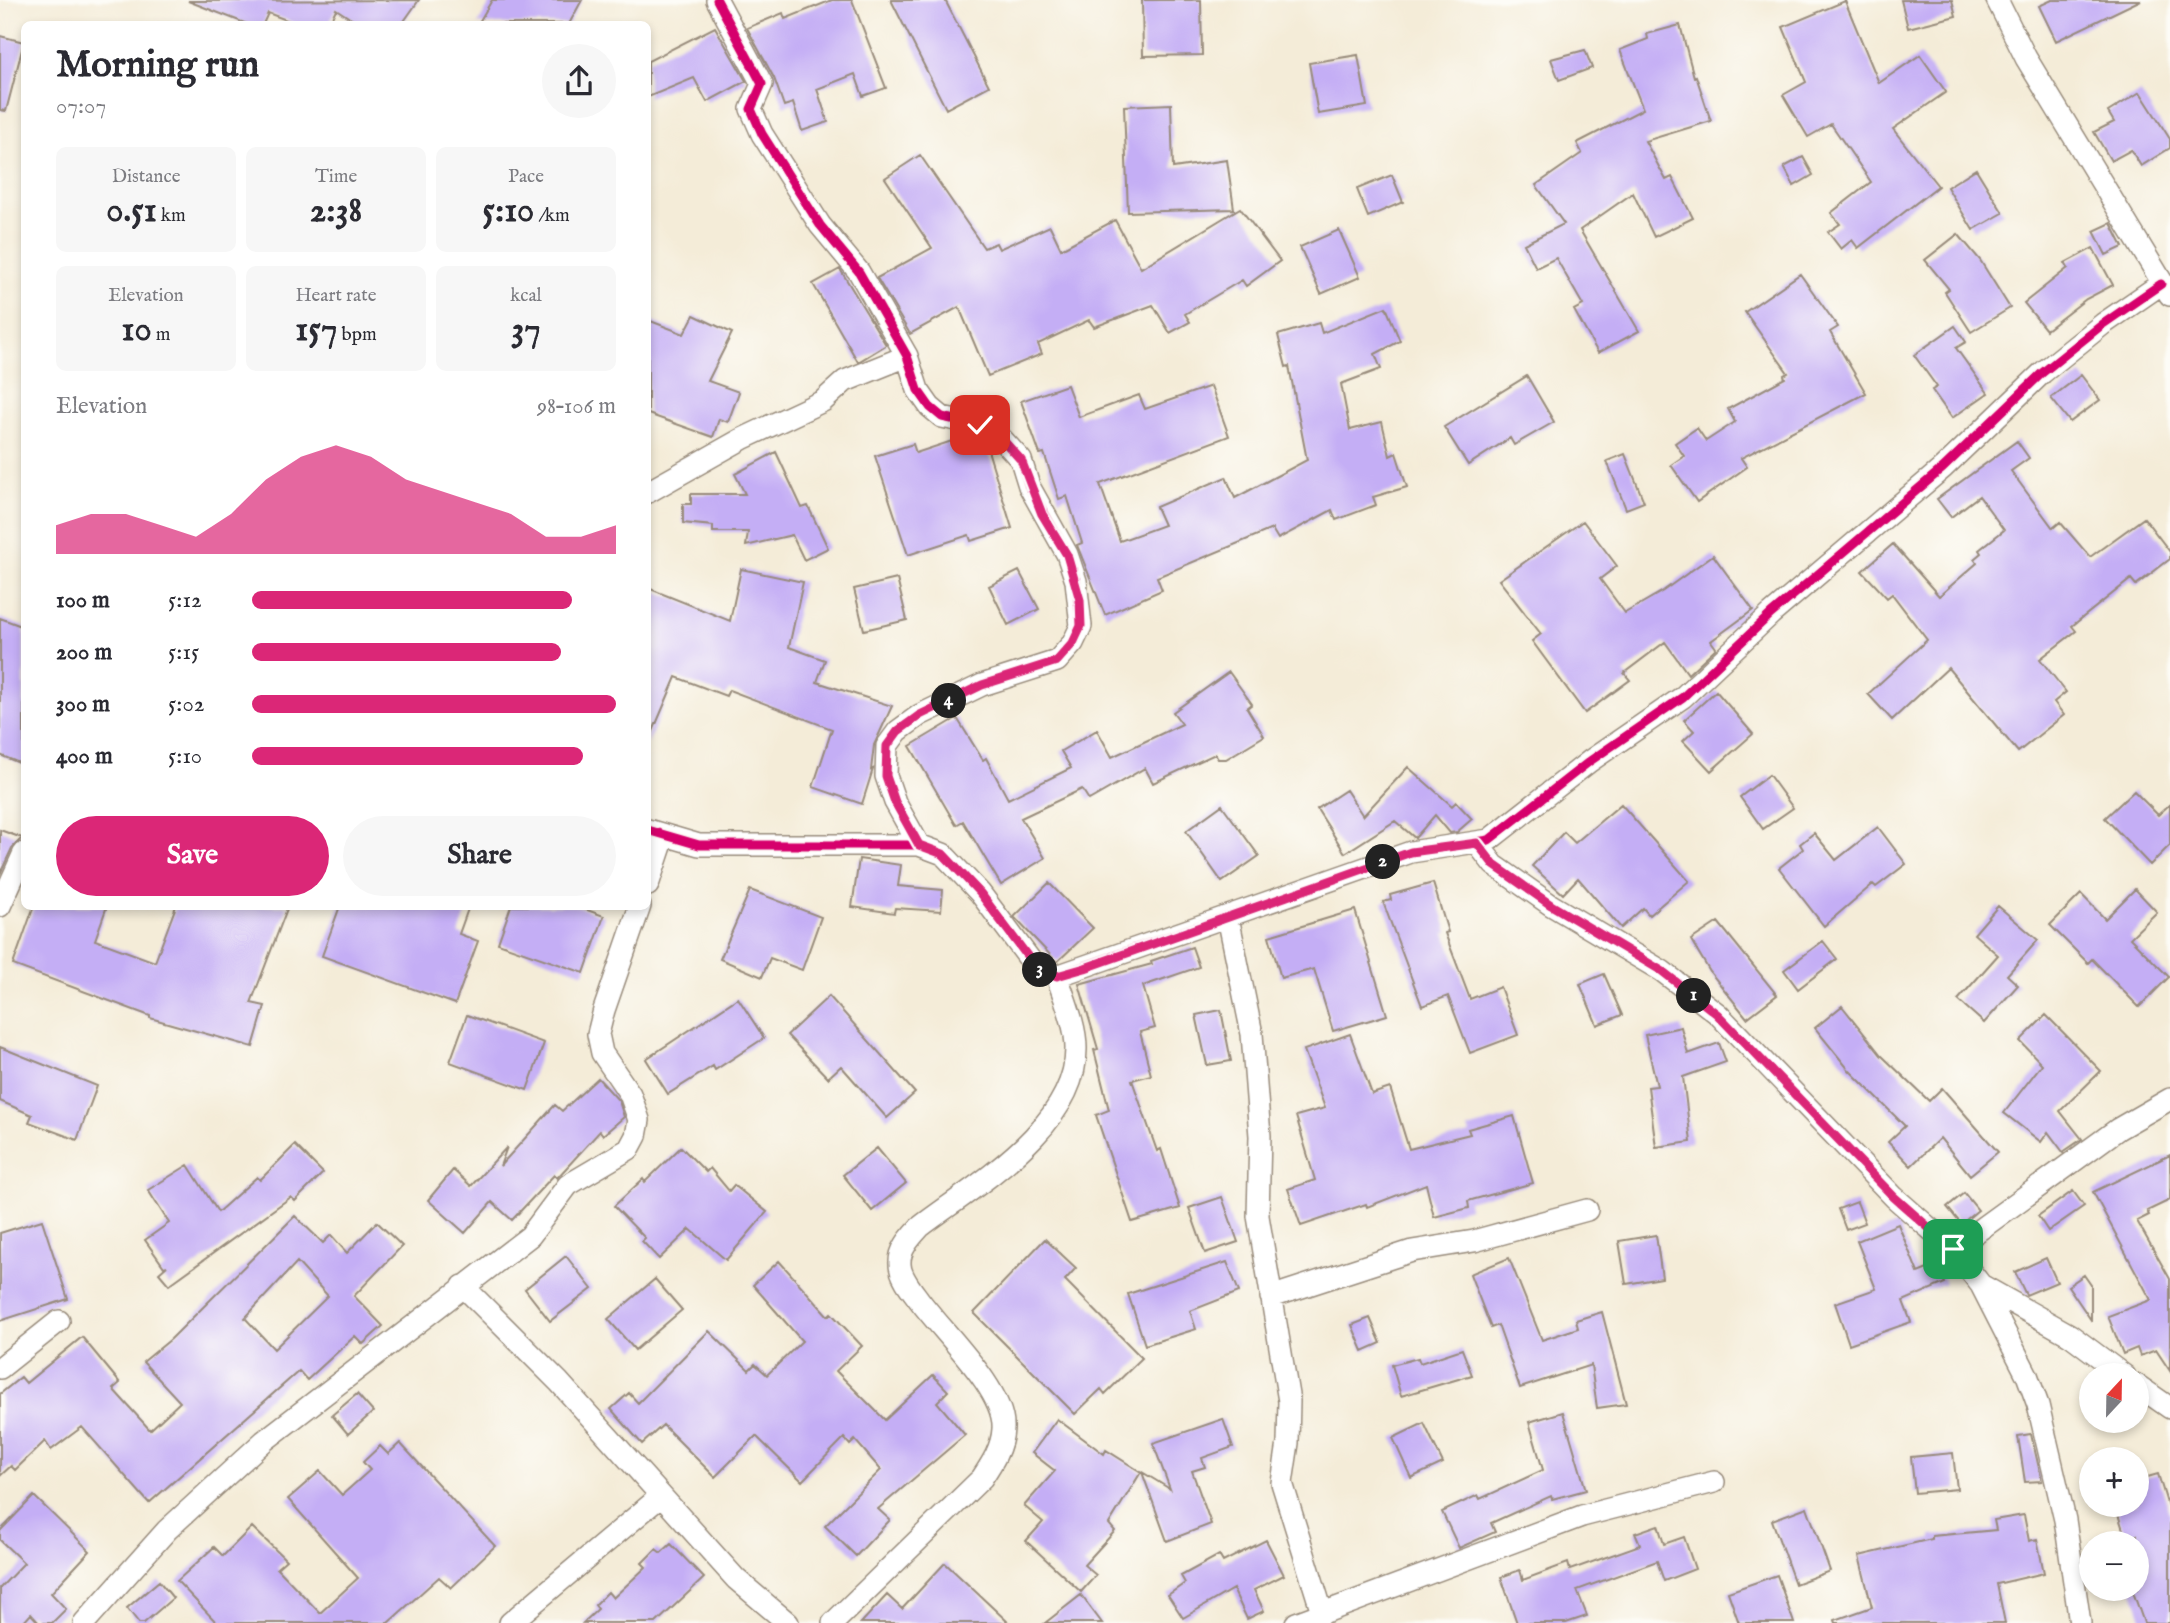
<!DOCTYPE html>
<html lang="en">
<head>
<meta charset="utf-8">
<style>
	body { margin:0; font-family:"IM FELL English",serif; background:#f7f7f7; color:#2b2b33; height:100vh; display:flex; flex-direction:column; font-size:26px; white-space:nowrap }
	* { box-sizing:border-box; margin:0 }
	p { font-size:23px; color:#7c7c81 }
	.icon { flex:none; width:38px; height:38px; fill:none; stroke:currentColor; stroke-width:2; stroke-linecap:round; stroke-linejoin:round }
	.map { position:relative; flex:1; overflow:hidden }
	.drawer { position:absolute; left:21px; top:21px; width:630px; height:889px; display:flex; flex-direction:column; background:#fff; border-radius:10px; box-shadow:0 4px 10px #0003 }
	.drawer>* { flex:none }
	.needle { width:46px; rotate:22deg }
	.buttons { position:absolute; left:2079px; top:1363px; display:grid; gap:14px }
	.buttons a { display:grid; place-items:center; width:70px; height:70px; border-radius:50%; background:#fff; box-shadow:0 4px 10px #0003; font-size:35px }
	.pin { position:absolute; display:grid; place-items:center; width:60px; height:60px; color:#fff; margin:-30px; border-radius:14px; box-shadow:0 4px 10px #0006 }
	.km { position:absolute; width:35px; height:35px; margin:-18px; border-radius:50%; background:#222; color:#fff; font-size:19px; line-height:35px; text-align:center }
	.round { display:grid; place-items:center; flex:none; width:74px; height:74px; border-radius:37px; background:#f7f7f7 }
	.overview { display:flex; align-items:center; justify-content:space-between; height:119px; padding:0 35px }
	h1 { font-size:38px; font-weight:700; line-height:52px }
	.stats { display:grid; grid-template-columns:repeat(3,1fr); gap:10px; height:119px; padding:7px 35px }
	.stats div { display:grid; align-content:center; border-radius:10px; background:#f7f7f7; text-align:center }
	.stats b { font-size:35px; font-weight:700 }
	.stats small { font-size:19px; font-weight:400 }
	.stats p { font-size:19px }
	.chart { height:196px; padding:14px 35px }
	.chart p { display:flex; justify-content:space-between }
	.chart svg { width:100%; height:126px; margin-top:7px; fill:#db2777; opacity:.7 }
	.button { display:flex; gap:14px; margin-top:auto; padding:14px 35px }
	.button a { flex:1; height:80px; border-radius:42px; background:#db2777; color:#fff; font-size:28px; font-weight:700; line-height:80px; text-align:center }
	.button a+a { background:#f7f7f7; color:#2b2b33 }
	ul { padding:0 35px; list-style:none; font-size:23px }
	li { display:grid; grid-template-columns:112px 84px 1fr; align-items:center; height:52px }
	li i { height:18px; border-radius:9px; background:#db2777 }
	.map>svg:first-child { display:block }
	.building { fill:#c4aef5; fill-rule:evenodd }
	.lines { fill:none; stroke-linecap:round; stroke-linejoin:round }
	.minor-casing { stroke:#988b7b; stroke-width:24 }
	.minor { stroke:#fff; stroke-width:21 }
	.cycleway-casing { stroke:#fdfcf7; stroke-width:13 }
	.cycleway { stroke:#d6006c; stroke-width:9 }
	.route-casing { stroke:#fff; stroke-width:14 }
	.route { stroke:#db2777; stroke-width:9 }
</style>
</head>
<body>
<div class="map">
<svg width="2170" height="1623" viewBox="0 0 2170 1623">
	<rect width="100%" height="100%" fill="#fdfcf7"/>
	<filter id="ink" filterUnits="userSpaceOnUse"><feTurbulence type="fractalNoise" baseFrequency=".0143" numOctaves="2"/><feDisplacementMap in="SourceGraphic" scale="14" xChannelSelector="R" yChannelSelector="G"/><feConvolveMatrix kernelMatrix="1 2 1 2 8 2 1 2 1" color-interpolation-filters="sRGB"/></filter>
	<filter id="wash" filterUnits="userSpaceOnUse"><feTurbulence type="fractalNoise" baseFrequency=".00686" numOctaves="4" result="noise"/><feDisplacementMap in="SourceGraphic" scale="28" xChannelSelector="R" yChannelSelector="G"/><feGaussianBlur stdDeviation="1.57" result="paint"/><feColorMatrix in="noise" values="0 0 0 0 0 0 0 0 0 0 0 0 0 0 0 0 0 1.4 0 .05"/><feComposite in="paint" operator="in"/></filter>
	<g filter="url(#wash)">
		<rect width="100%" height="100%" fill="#f4ecd8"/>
		<g id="blocks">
			<!-- building -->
			<path class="building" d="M419 0 402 24H359L336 9 329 24H297L268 13 263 24H247L188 1Z
				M492 0H582L569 24H478Z
				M832 0H852L886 88 863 96 855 74 817 89 828 122 802 131 793 103 784 106 774 78 747 28 783 13 785 19Z
				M891 0H945L989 86 946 109Z
				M1142 0H1201L1202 55 1143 56Z
				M1901 0H1952L1956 16 1908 28Z
				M2052 0H2141L2056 41 2039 6Z
				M1845 1 1879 83 1920 55 1946 92 1893 129 1938 186 1858 248 1852 240 1841 249 1828 232 1840 224 1831 213 1871 182 1831 124 1808 137 1783 95 1806 82 1783 27Z
				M1680 25 1694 77 1696 76 1711 121 1645 141 1666 180 1672 177 1693 218 1654 237 1633 193 1580 230 1639 331 1598 353 1574 310 1583 305 1556 258 1536 268 1524 244 1564 224 1536 185 1582 153 1577 143 1643 109 1620 50 1648 39 1647 34Z
				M715 27 746 81 707 102 694 78 648 97V61Z
				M0 36 24 42 6 111 0 110Z
				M1585 50 1592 68 1559 80 1551 59Z
				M1358 55 1367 106 1318 114 1309 63Z
				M2140 92 2170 139V148L2141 166 2131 150 2111 161 2094 132 2114 122 2108 112Z
				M1171 104 1173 168 1227 160 1234 209 1128 212 1124 106Z
				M920 155 984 248 996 243 999 249 1050 226 1061 249 1115 220 1141 268 1240 208 1280 261 1246 286 1242 280 1185 314 1190 322 1170 333 1153 305 1094 327 1089 320 1038 344 1042 354 988 376 959 307 910 334 877 278 932 248 885 178Z
				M1803 157 1813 175 1794 186 1784 167Z
				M1976 169 2003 213 1973 230 1947 187Z
				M1392 175 1403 202 1368 217 1357 189Z
				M2111 223 2123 247 2106 255 2094 231Z
				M1339 230 1360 277 1321 294 1300 247Z
				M1958 234 1980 260 2010 308 1971 332 1945 292 1949 289 1925 260Z
				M2093 248 2113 285 2086 299 2046 330 2024 303 2068 268 2065 263Z
				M840 269 886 345 858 362 813 284Z
				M1800 274 1838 327 1830 332 1866 393 1741 458 1747 467 1697 502 1671 465 1684 456 1675 443 1697 428 1706 441 1735 422 1728 409 1785 378 1784 375 1788 373 1745 312Z
				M1386 307 1400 341 1375 354 1381 369 1341 384 1350 430 1382 422 1390 456 1396 453 1407 487 1373 497 1376 505 1336 520 1332 510 1278 539 1272 529 1157 577 1162 590 1105 615 1077 545 1082 543 1067 496 1059 499 1044 453 1040 454 1021 401 1067 385 1079 417 1139 395 1145 409 1211 386 1229 436 1100 484 1120 541 1164 525 1156 507 1226 477 1235 498 1307 460 1289 366 1286 367 1278 335 1319 323 1322 333Z
				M694 315 732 333 708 381 739 392 728 422 719 419 713 437 648 414V320L684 334Z
				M1955 326 1966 342 1956 348 1988 393 1952 418 1932 390 1937 387 1914 355Z
				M2081 375 2100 400 2070 422 2051 398Z
				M1527 376 1554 422 1514 445 1510 438 1468 465 1444 427Z
				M967 436 986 444 1012 528 971 541 969 535 908 555 875 456 913 444 916 453Z
				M2017 441 2029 458 2011 471 2053 528 2060 522 2090 557 2144 518 2170 552V559L2136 585 2131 579 2072 626 2076 631 2040 659 2066 692 2054 702 2064 715 2018 752 1948 668 1892 720 1868 694 1927 640 1892 594 1887 598 1862 571 1893 544 1939 596 1977 563 1974 559 1981 553 1979 550 2004 530 1979 496 1951 517 1937 499Z
				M776 452 802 508 808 506 828 548 804 560 792 535 746 546 748 532H713V526L683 523V504H691V494H745L735 474Z
				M1625 454 1644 502 1626 509 1607 461Z
				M1583 521 1617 566 1600 579 1625 613 1663 591 1713 555 1753 610 1711 641 1716 648 1688 674 1665 642 1624 673 1630 680 1585 713 1532 641 1541 634 1499 580Z
				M741 569 803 582 789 647 825 660 817 682 892 706 874 745 871 770 873 769 862 804 813 787 832 729 729 690 726 696 676 677 648 743V588L730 621Z
				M1019 571 1039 609 1008 625 989 586Z
				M897 579 907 620 864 630 854 589Z
				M0 618 24 627V765L0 755Z
				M1229 672 1252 704 1247 708 1264 736 1226 759H1218L1215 754 1153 783 1145 768 1089 800 1082 789 1021 818 1045 858 1001 885 963 821 956 825 910 746 957 718 983 760 986 758 1008 799 1071 768 1061 751 1097 730 1112 757 1182 724 1173 712Z
				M1716 691 1753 734 1711 771 1683 741 1694 731 1684 720Z
				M1408 767 1452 806 1456 802 1472 819 1457 832 1450 833 1435 815 1415 838 1395 821 1345 853 1317 809 1346 790 1363 816Z
				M1769 775 1793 808 1763 829 1740 797Z
				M2134 791 2158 815 2170 804V845L2150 865 2105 818Z
				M1621 804 1689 881 1649 915 1643 908 1621 928 1578 878 1563 894 1532 866 1564 832 1575 843Z
				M1222 805 1259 856 1222 882 1186 831Z
				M1878 827 1906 864 1876 887 1873 884 1824 926 1779 868 1803 849 1800 844 1814 833 1836 860Z
				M0 830 22 838 12 848 0 874Z
				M859 859 901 865 898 886 943 890 941 911 895 908 894 913 852 907Z
				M1049 883 1093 928 1057 962 1014 917Z
				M1433 883 1448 932 1445 933 1470 999 1500 987 1518 1035 1470 1053 1448 996 1422 1006 1383 902 1391 900 1390 895Z
				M2135 889 2157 912 2130 938 2169 977 2139 1007 2092 959 2088 963 2050 925 2081 894 2105 919Z
				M750 890 821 917 802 970 770 958 762 977 720 959Z
				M34 906H107L95 940 155 962 176 906H288L251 1003 265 1006 253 1047 150 1018V1016L13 965Z
				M340 906H469L459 934 478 941 455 1004 322 956Z
				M511 906H576L604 916 584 973 498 943Z
				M1998 906 2038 940 2007 975 2018 985 1984 1023 1958 1000 1998 955 1974 934Z
				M1355 910 1387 1015 1333 1031 1314 969 1281 978 1269 936Z
				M1718 922 1777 995 1747 1018 1710 972 1691 940Z
				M1823 941 1837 959 1798 989 1784 970Z
				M1192 947 1199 967 1143 986 1155 1028 1140 1032 1151 1075 1132 1080 1157 1151 1161 1149 1180 1208 1132 1222 1096 1115 1109 1110 1094 1050 1098 1049 1079 984 1152 964 1151 961Z
				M1604 974 1622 1015 1597 1025 1580 984Z
				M829 996 915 1093 887 1118 841 1066 828 1078 787 1035Z
				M738 998 764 1038 715 1070 713 1066 668 1094 646 1059Z
				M1842 1006 1881 1055 1929 1101 1942 1088 1998 1152 1970 1175 1940 1138 1911 1166 1888 1142 1905 1126 1849 1070 1815 1028Z
				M1221 1010 1231 1061 1207 1065 1196 1015Z
				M467 1015 544 1043 527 1090 450 1062Z
				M2046 1015 2101 1071 2060 1111 2082 1139 2063 1152 2048 1132 2041 1142 2004 1113 2042 1064 2020 1041Z
				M1681 1027 1688 1054 1719 1043 1726 1062 1683 1077 1691 1142 1656 1147 1648 1087 1657 1086 1645 1035Z
				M1350 1034 1372 1094 1390 1088 1409 1149 1470 1134 1468 1129 1514 1116 1533 1183 1468 1201 1469 1208 1434 1217 1426 1184 1367 1207 1366 1204 1301 1226 1288 1189 1315 1180 1296 1116 1325 1108 1304 1050Z
				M0 1047 97 1086 77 1140 29 1122 32 1115 0 1101Z
				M598 1078 619 1101 624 1117 603 1135 600 1131 557 1178 554 1175 512 1220 492 1202 465 1233 428 1200 453 1170 471 1186 507 1147 500 1166 555 1105 562 1111Z
				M295 1145 323 1173 295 1201 291 1197 169 1285 159 1273 167 1266 164 1267 145 1240 169 1223 148 1190 188 1165 218 1212 257 1177 260 1180Z
				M681 1147 706 1172 710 1168 729 1191 734 1185 767 1212 726 1260 690 1229 659 1259 642 1241 645 1238 614 1206 643 1179 645 1182Z
				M877 1148 906 1183 872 1211 843 1175Z
				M2170 1155V1200L2147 1211 2149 1215 2137 1221 2170 1279V1371L2156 1350 2140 1356 2137 1348 2123 1354 2108 1316 2151 1300 2093 1192Z
				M2073 1191 2084 1206 2048 1231 2038 1216Z
				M1964 1193 1978 1210 1961 1224 1947 1207Z
				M1222 1197 1238 1242 1205 1253 1189 1208Z
				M1857 1202 1865 1223 1846 1230 1838 1209Z
				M295 1216 323 1243 331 1235 347 1253 377 1222 402 1246 354 1296 383 1326 363 1344 355 1336 307 1380 299 1371 149 1503 82 1427 51 1450 45 1441 15 1470 11 1466 0 1476V1394L21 1377 26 1383 82 1337 120 1383 113 1389 150 1430 180 1402 143 1362 171 1339ZM297 1262 328 1296 274 1349 245 1318Z
				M42 1220 68 1299 0 1321V1233Z
				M1898 1224 1918 1273 1937 1265 1945 1283 1903 1301 1911 1322 1849 1344 1835 1303 1876 1289 1857 1241Z
				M1656 1235 1662 1278 1626 1284 1619 1241Z
				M1045 1239 1076 1268 1065 1280 1142 1358 1105 1394 1101 1389 1075 1414 974 1313Z
				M566 1256 592 1289 550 1321 525 1289Z
				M1509 1258 1542 1340 1578 1328 1576 1320 1602 1312 1626 1404 1597 1408 1591 1365 1520 1388 1498 1325 1491 1328 1470 1274Z
				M2046 1258 2057 1282 2026 1295 2015 1272Z
				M779 1261 828 1316 831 1313 862 1346 836 1371 885 1420 933 1375 948 1391 937 1402 965 1435 878 1509 890 1520 856 1556 825 1526 881 1470 855 1440 850 1445 844 1438 802 1481 756 1436 715 1477 663 1425 642 1444 611 1409 629 1393 638 1403 709 1331 749 1370 755 1364 767 1375 802 1341 753 1285Z
				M1227 1262 1239 1292 1190 1311 1196 1329 1145 1345 1128 1294Z
				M2084 1275 2091 1285V1320L2068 1286Z
				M655 1279 682 1310 635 1350 608 1319Z
				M1370 1318 1381 1343 1363 1351 1352 1325Z
				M1462 1349 1472 1375 1401 1396 1392 1365 1418 1358 1420 1363Z
				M357 1394 373 1412 348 1434 332 1415Z
				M1563 1412 1586 1490 1552 1499 1551 1496 1491 1523 1495 1532 1459 1548 1442 1512 1478 1495 1480 1499 1543 1470 1529 1422Z
				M1057 1419 1104 1454 1106 1450 1141 1472 1109 1524 1115 1531 1084 1565 1096 1575 1081 1592 1026 1541 1043 1522 1024 1506 1055 1471 1032 1453Z
				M1223 1419 1233 1447 1202 1458 1205 1467 1192 1471 1211 1524 1167 1541 1142 1472 1170 1489 1153 1443Z
				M1424 1423 1443 1463 1411 1478 1393 1438Z
				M2031 1434 2042 1481 2025 1482 2018 1436Z
				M400 1443 495 1546 451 1588 439 1577 388 1623H217L177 1581 214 1547 223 1556 252 1527 286 1560 277 1568 320 1613 358 1578 288 1499 320 1471 342 1495 370 1470 363 1462 380 1446 388 1454Z
				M1953 1453 1957 1489 1915 1493 1911 1457Z
				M2158 1474 2170 1513V1623H2144L2132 1589H2137V1535L2126 1539 2115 1505H2137V1480Z
				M34 1496 90 1551 51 1593 66 1609 52 1623H39L31 1614 23 1623H0V1588L24 1563 0 1540V1531Z
				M1807 1507 1830 1571 1795 1584 1772 1520Z
				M2024 1515 2029 1541 2037 1539 2044 1573 1997 1584 2005 1623H1836L1835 1620 1872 1607 1859 1556 1932 1539V1536L1996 1530 1994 1520Z
				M1658 1525 1664 1544 1684 1537 1695 1569 1664 1581 1657 1561 1577 1590 1587 1616 1566 1623H1517L1501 1577 1520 1570 1523 1580 1568 1563 1570 1570 1640 1545 1635 1533Z
				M1266 1540 1284 1575 1254 1590 1264 1611 1247 1619 1233 1589 1183 1618 1168 1595 1185 1583 1181 1576 1219 1555 1223 1562Z
				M671 1544 704 1578 656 1623H583L598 1609 595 1605 608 1592 613 1598 646 1567 642 1563 656 1549 661 1553Z
				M945 1563 1009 1623H861L887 1595 902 1609Z
				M1777 1575 1794 1623H1739L1728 1592Z
				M159 1581 173 1598 144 1623H139L127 1608Z
				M1081 1595 1102 1623H1045Z"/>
		</g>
	</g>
	<g filter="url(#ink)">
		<use href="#blocks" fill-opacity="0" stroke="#988b7b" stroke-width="2"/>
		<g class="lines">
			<!-- minor casing -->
			<g class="minor-casing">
				<path id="minor" d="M717 0 762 84 751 109 762 134 820 225 859 272 907 356 918 390 930 407 942 417 980 425 1002 439 1021 460 1029 486 1067 554 1076 581 1081 626 1073 643 1057 661 982 685 920 715 898 731 887 746 886 776 895 802 919 845
					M1997 0 2026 58 2170 295
					M648 492 742 439 823 401 845 381 907 356
					M648 830 699 845H919L943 854 980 893 1037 969 1057 976 1411 852 1489 840 1590 761 1683 697 1771 614 1943 468 2042 373 2103 324 2161 284
					M1477 843 1494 865 1551 905 1662 971 1718 1014 1894 1197 1953 1249 1981 1285 2027 1375 2038 1405 2065 1520 2080 1623
					M648 885 664 837
					M0 906 24 853
					M1228 917 1252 1034 1260 1136 1258 1216 1289 1401 1288 1443 1282 1483 1322 1612
					M1953 1249 2118 1129 2170 1099
					M1981 1285 2070 1335 2125 1376
					M463 1286 559 1382 736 1579 788 1623
					M1271 1297 1412 1251 1474 1241 1587 1210
					M0 1368 59 1321
					M2137 1385 2170 1408
					M84 1623 167 1530 264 1441 530 1236 568 1185 629 1149 636 1136 639 1120 630 1094 602 1053 598 1034 604 1010 640 906
					M510 1623 661 1496
					M833 1623 982 1478C992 1463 1002 1448 1003 1429 1006 1390 940 1330 917 1297 910 1288 900 1275 900 1264 899 1249 911 1237 920 1227 975 1185 1077 1127 1076 1048 1076 1025 1064 998 1057 976
					M1296 1623 1582 1516 1714 1482"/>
			</g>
			<!-- minor -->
			<use href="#minor" class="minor"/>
			<!-- cycleway casing -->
			<g class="cycleway-casing">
				<path id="cycleway" d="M717 0 762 84 751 109 762 134 820 225 859 272 907 356 918 390 930 407 942 417 980 425 1002 439 1021 460 1029 486 1067 554 1076 581 1081 626 1073 643 1057 661 982 685 920 715 898 731 887 746 886 776 895 802 919 845
					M648 830 699 845H919L943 854 980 893 1037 969 1057 976 1411 852 1489 840 1590 761 1683 697 1771 614 1943 468 2042 373 2103 324 2161 284"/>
			</g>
			<!-- cycleway -->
			<use href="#cycleway" class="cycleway"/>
		</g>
	</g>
	<g class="lines" filter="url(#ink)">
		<!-- route casing -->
		<g class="route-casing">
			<path id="route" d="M980 425 1002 439 1021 460 1042 514 1067 555 1080 600 1081 626 1073 643 1057 661 982 685 920 715 898 731 887 746 886 776 895 802 919 845 943 854 980 893 1037 969 1057 976 1085 968 1411 852 1477 843 1494 865 1551 905 1662 971 1717 1014 1894 1197 1953 1249"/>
		</g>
		<!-- route -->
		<use href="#route" class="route"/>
	</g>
</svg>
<div class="buttons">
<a><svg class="needle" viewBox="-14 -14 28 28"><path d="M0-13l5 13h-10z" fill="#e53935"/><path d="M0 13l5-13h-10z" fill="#7c7c81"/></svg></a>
<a>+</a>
<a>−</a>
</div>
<div class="pin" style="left:1953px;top:1249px;background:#1e9e55"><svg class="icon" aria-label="arrive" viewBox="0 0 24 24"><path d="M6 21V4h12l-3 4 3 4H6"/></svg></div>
<div class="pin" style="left:980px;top:425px;background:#d93025"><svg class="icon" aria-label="check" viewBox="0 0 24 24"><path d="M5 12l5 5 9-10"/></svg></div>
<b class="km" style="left:1694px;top:996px">1</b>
<b class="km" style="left:1383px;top:862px">2</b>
<b class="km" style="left:1040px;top:970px">3</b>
<b class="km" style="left:949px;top:701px">4</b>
<section class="drawer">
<div class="overview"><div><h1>Morning run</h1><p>07:07</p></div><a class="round"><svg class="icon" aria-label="share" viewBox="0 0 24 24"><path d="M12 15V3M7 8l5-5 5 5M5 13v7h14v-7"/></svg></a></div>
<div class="stats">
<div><p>Distance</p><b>0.51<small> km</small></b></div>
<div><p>Time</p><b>2:38</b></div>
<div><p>Pace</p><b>5:10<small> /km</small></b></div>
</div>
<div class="stats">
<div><p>Elevation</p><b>10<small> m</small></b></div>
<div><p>Heart rate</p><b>157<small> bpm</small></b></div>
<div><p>kcal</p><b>37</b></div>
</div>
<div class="chart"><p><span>Elevation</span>98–106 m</p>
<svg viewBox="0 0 160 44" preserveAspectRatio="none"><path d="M0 44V34L10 30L20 30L30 34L40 38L50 30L60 18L70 10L80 6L90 10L100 18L110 22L120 26L130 30L140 38L150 38L160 34V44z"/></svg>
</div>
<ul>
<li><b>100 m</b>5:12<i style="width:88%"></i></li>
<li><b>200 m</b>5:15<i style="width:85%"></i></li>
<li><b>300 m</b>5:02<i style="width:100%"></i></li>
<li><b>400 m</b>5:10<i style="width:91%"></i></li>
</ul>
<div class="button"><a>Save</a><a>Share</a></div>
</section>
</div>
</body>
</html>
